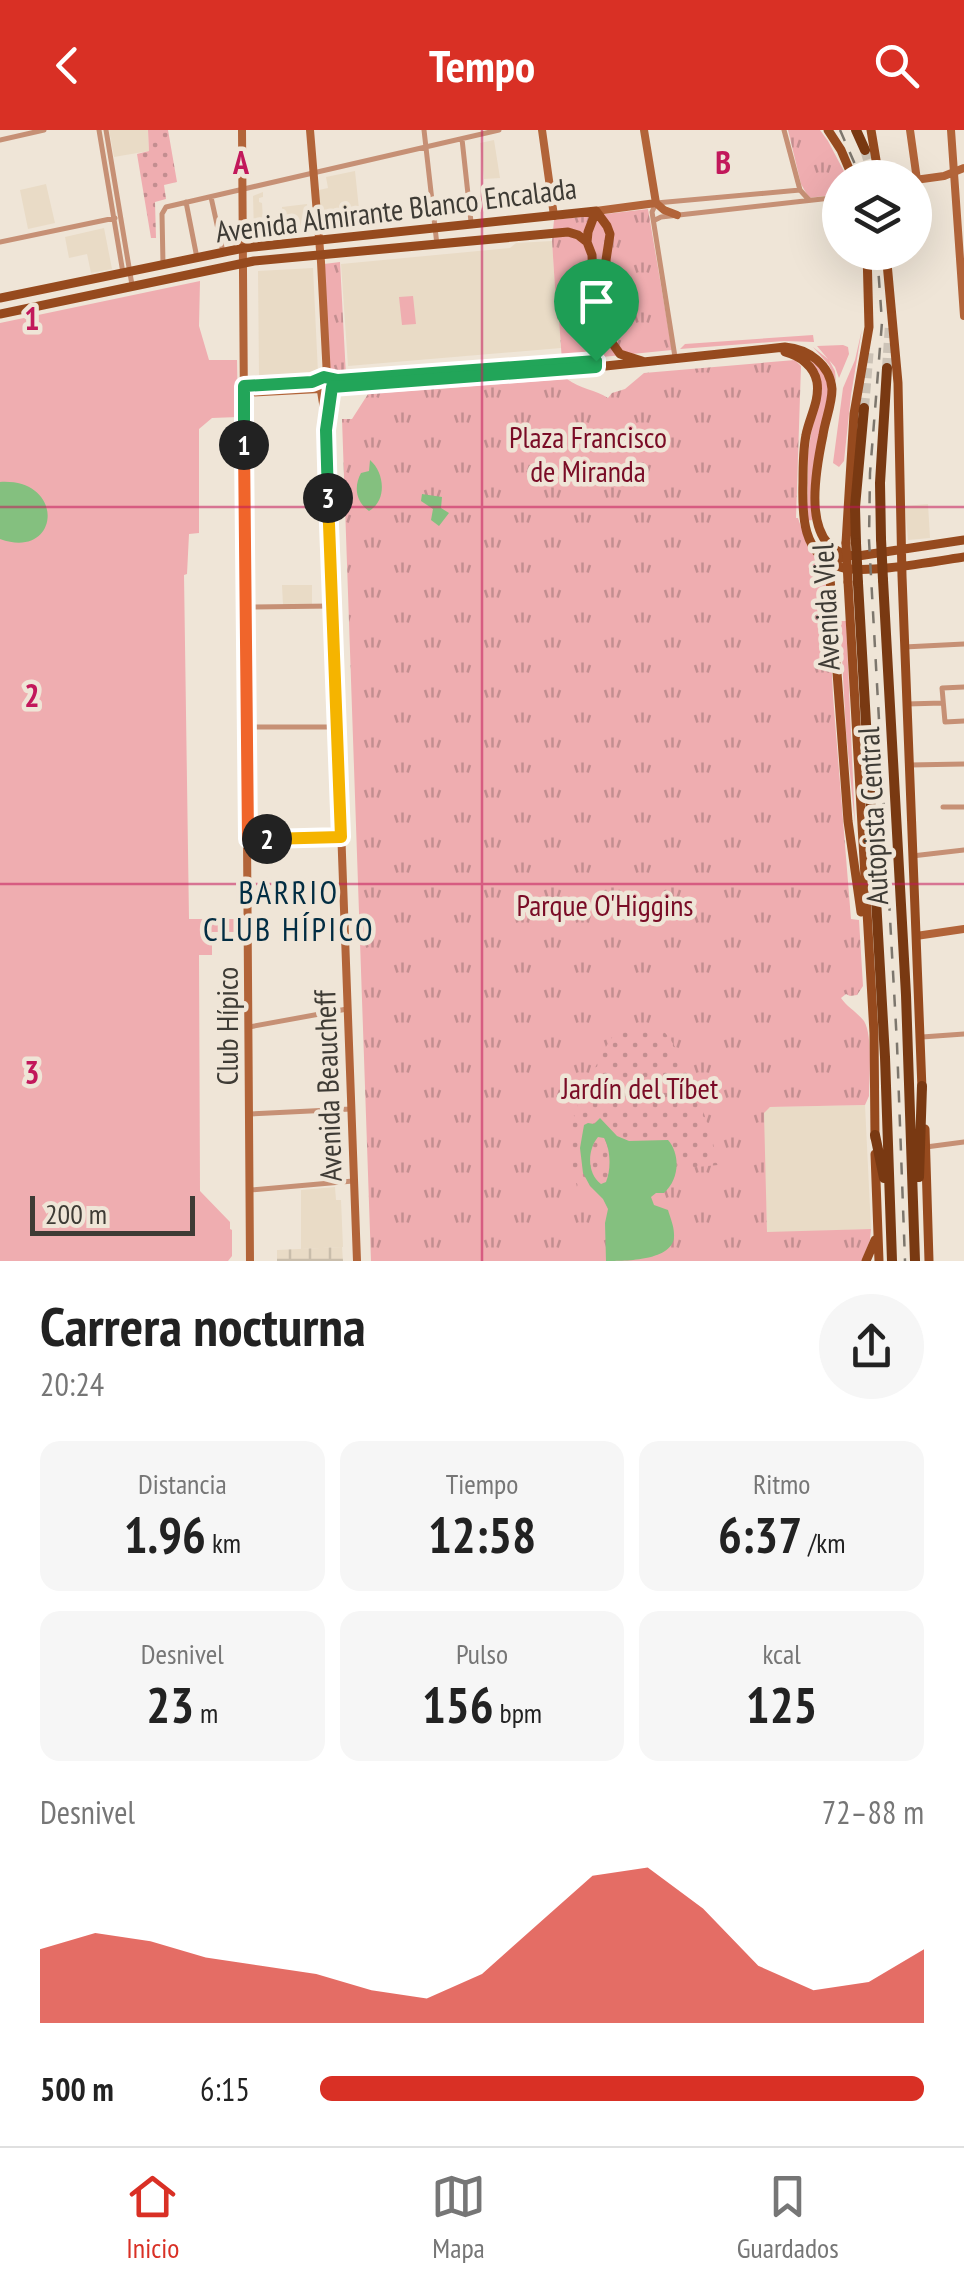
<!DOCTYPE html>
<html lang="es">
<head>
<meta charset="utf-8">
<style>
	body { margin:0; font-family:"PT Sans Narrow",sans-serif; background:#f6f6f6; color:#222; height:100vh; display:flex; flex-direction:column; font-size:38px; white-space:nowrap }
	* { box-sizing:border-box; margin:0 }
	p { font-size:32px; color:#767676 }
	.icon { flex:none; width:55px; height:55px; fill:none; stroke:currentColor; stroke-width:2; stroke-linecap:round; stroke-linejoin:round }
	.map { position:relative; height:1131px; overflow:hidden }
	.panel { display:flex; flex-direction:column; background:#fff; flex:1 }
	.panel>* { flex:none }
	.fabs { position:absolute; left:822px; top:30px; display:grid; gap:20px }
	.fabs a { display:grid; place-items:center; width:110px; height:110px; border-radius:50%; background:#fff; box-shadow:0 10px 40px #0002; font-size:50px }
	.scale { position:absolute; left:30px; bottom:25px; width:165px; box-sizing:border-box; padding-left:10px; border:5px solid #3e3b35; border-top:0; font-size:28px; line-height:35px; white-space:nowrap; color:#3e3b35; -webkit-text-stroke:8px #efe5d7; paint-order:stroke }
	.pin { position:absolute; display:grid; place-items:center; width:85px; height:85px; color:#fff; margin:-102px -42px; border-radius:50% 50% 50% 0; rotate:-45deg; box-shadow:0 0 10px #0007 }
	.pin .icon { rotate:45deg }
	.km { position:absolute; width:50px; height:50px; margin:-25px; border-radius:50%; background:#222; color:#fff; font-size:28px; line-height:50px; text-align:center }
	.round { display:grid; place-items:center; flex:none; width:105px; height:105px; border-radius:52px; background:#f6f6f6 }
	.head { display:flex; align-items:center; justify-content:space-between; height:170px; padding:0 40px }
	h1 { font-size:55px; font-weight:700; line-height:75px }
	.stats { display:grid; grid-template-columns:repeat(3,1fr); gap:15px; height:170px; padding:10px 40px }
	.stats div { display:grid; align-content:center; border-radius:20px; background:#f6f6f6; text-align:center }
	.stats b { font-size:50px; font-weight:700 }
	.stats small { font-size:28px; font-weight:400 }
	.stats p { font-size:28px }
	.chart { height:280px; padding:20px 40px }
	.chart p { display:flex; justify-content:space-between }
	.chart svg { width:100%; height:180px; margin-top:10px; fill:#d93025; opacity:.7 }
	ul { padding:0 40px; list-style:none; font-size:32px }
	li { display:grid; grid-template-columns:160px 120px 1fr; align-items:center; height:75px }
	li i { height:25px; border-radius:12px; background:#d93025 }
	header { display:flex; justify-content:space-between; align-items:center; height:130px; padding:0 40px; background:#d93025; color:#fff; font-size:45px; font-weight:700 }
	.tabs { display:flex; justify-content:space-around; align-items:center; height:140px; border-top:2px solid #e0e0e0; background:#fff; font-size:28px; color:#767676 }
	.tabs a { display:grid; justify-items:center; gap:5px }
	.tabs .current { color:#d93025 }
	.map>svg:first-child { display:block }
	.built { fill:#e9dbc6 }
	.industrial { fill:url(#industrial-grid) }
	.grass { fill:#efadb0 }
	.park { fill:url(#park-tufts) }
	.garden { fill:url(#garden-dots) }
	.water { fill:#84c07f; fill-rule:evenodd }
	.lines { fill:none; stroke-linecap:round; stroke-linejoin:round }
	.highway-tunnel { stroke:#ccc3b7; stroke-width:10; stroke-dasharray:10 5; stroke-linecap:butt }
	.street { stroke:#c69075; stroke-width:5 }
	.secondary { stroke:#b26439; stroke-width:8 }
	.primary { stroke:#964a1e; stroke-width:9 }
	.highway { stroke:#793912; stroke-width:10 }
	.rail { stroke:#7c766d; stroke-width:2.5; stroke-dasharray:12 12; stroke-linecap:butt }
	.primary-bridge { stroke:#964a1e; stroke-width:9 }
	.highway-bridge { stroke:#793912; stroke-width:10 }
	.split-1-casing { stroke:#fff; stroke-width:20 }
	.split-2-casing { stroke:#fff; stroke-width:20 }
	.split-3-casing { stroke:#fff; stroke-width:20 }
	.split-4-casing { stroke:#fff; stroke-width:20 }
	.split-1 { stroke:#22a559; stroke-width:12 }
	.split-2 { stroke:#f0652b; stroke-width:12 }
	.split-3 { stroke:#f5b400; stroke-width:12 }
	.split-4 { stroke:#22a559; stroke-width:12 }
	.grid { fill:none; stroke:#c2185b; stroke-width:2.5; stroke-opacity:0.55 }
	.labels { text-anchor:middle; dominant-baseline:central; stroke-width:9; stroke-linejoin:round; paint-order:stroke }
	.street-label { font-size:30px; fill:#3e3b35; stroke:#efe5d7 }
	.park-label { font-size:30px; fill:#7a0c26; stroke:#efe5d7 }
	.neighbourhood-label { font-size:32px; letter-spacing:2.5px; fill:#022d43; stroke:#efe5d7 }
	.grid-label { font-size:32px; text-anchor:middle; font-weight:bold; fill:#c2185b; stroke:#efe5d7; stroke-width:9; stroke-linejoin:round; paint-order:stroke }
</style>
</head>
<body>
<header><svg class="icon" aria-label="back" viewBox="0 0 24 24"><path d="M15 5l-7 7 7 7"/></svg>Tempo<svg class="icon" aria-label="search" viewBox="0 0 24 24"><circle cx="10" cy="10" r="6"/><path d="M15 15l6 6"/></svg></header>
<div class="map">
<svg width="964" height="1131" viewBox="0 0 964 1131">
	<defs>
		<pattern id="industrial-grid" width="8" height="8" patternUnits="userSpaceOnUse" patternTransform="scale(2.5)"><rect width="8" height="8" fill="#e9dbc6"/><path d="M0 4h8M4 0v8" fill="none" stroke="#c9bdab"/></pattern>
		<pattern id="park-tufts" width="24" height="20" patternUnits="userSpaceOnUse" patternTransform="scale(2.5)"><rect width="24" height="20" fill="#efadb0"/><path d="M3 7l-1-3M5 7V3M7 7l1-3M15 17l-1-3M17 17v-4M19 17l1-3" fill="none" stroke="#c38e90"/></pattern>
		<pattern id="garden-dots" width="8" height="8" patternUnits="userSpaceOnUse" patternTransform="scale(2.5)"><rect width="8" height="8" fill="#efadb0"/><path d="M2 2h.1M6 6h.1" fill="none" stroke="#c38e90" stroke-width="1.8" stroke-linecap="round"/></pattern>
	</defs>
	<rect width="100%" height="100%" fill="#efe5d7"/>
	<!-- built -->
	<path class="built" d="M109 0H148L149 21 114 27Z
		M494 10 500 48 484 49 480 13Z
		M355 41 361 98 324 101 322 98 319 60 328 58 326 47Z
		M46 54 55 93 28 99 20 60Z
		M263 62V67L259 68V72L262 73 263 90 282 87V77L307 74 310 97 308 99 257 106 254 102 253 66Z
		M104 98 112 139 91 143 87 124 69 128 65 107Z
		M552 111 557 189H559L561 218 348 236 341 134 510 118 516 113Z
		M313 138 318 243 259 245 258 141Z
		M928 374 930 408 908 410 905 376Z
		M282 455H312V475H283Z
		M865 975 871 1099 767 1103 763 983 770 977Z
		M335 1057 336 1070H341L343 1117 301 1119V1060Z"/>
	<!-- industrial -->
	<path class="industrial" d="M342 1117 343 1131H277V1120Z"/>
	<!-- grass -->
	<path class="grass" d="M200 151 199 196 209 230H237L238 287 212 288 199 299V403L189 404 187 444 184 445 189 789H241L242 802H212V825H199L200 1061 230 1092V1099L232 1100V1126L228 1131H0V193Z
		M413 166 416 194 402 195 399 167Z
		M862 199 851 265 844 331 839 337 833 333 843 258 855 230Z
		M813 205 814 212 784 211 680 219 685 214Z
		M843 215 848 217 849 224 839 248 835 237 829 230 835 241 836 252 829 235 813 217 828 229 817 216Z
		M813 228 828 250V266L812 390 807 391 808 324 812 297 822 260 819 243 810 230Z
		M840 491H846L855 695 846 602Z"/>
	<!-- park -->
	<path class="park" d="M788 0H820L828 11 847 47 840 48V64L809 68 801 54Z
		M648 79 672 220 562 231 559 190 557 189 552 111 554 90Z
		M340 132 346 246 330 244 324 134Z
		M795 230 801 236 796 388H798L807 415 827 438 833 566 851 789 859 790 863 856 857 865 850 866 846 864 841 868C847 877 857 882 864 891 873 905 869 949 869 966L865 975 770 977 764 983 767 1102 871 1099 870 1110 862 1131H371L342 289H352L368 264 567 249C580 259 596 260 608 268L612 263 625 259 644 243Z"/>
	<!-- garden -->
	<path class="garden" d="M148 0H168L177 52 164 55 166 69 155 72 156 108H151L137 24 149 21Z
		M660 898C684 917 713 1003 718 1035L676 1039 677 1024 650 1009 629 1011 621 1008 602 989 594 994 588 993C583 1023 574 1042 600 1065L593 1066 577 1057C566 1011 569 986 592 944 599 930 606 915 615 903L621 900Z
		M598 1007 604 1008C611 1020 611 1039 606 1052L601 1054C587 1043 587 1021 598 1007Z"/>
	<!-- water -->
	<path class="water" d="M370 330C385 343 387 371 369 381 355 371 354 356 361 343L369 341Z
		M0 352C67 348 60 431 0 409Z
		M422 364 442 367 441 378 449 383 439 396 431 390 433 379 421 371Z
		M600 988 617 1006 629 1011 668 1010C681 1025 679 1050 664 1063H656L651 1067 654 1075 668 1080C670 1087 674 1096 674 1104 676 1131 626 1131 606 1131L605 1093 608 1079 603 1069 590 1056 583 1043 580 1018 584 995 588 993 594 994ZM598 1007 604 1008C611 1020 611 1040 606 1052L601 1054C587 1044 587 1020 598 1007Z"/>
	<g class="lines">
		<!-- highway-tunnel -->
		<path class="highway-tunnel" d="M865 20 874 48
			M887 238 890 194
			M864 278 869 218"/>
		<!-- street -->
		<path class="street" d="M99 0 123 143
			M106 0 132 155
			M424 0 437 115
			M784 0 800 60 809 70
			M462 9 471 92
			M0 10 44 0
			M211 67 223 122
			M186 72 197 128
			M655 90 661 87 840 67
			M0 112 115 88
			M163 134 162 84 166 77 499 0
			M675 227 652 82 656 73 800 60
			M245 477 332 476
			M904 517 964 514
			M964 557 942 558 945 592 964 591
			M906 574 943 573
			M246 597H337
			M909 635 964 634
			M943 677H964
			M248 709 340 707
			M912 726 964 720
			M249 897 347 879
			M922 907 964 904
			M249 984 351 979
			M926 1017 964 1012
			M250 1060 353 1051"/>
		<!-- secondary -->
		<path class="secondary" d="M242 0 250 1131
			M310 0 321 132 327 247 333 253
			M542 0 554 86
			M644 0 656 73
			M910 0 917 50
			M951 0 964 186
			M915 50 944 46 964 38
			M656 73 664 80 677 85
			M596 81 656 73
			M331 250 595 231
			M244 257 312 252 327 247
			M332 257C323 284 327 317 328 346L357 1131
			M332 257 596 237
			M321 261 325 286
			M244 263 319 259
			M916 806 964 799"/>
		<!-- primary -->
		<path class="primary" d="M828 0 841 20 853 48
			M871 0 879 48
			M596 81 607 96 610 104 606 130 610 210 620 224 642 231
			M587 112 592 125 596 237 785 217C808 219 830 234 832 259 832 275 825 290 823 305 815 343 799 425 858 426L964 410
			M587 112 588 102 596 81
			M886 122 898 253 902 446 922 959
			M0 168 244 118 596 81
			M0 184 254 131 568 102 578 105 587 112
			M785 222C800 226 814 236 817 252 820 271 809 288 806 305 803 320 803 337 803 352 802 385 802 425 840 437 864 445 937 431 964 427
			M846 413 854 284 869 197 867 122
			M846 425 834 432 830 448 848 691 861 782
			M848 452 874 903 875 1008
			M925 999 929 1131
			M875 1024 879 1131
			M866 1131 875 1110"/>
		<!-- highway -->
		<path class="highway" d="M856 0 865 20
			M881 409 880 353 887 238
			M856 413 855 377 864 278
			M883 450 906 865 915 1131
			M858 453 885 927 892 1131
			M875 1005 884 1048
			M919 1047 922 956"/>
		<!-- rail -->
		<path class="rail" d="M840 0 861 48
			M877 122 882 192 870 343 869 410 897 914 905 1131"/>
		<!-- primary-bridge -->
		<path class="primary-bridge" d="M846 413 848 452"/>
		<!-- highway-bridge -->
		<path class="highway-bridge" d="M881 409 883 450
			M856 413 858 453"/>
	</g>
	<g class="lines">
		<!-- split-1 casing -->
		<g class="split-1-casing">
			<path id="split-1" d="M244 315V256L312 252 324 247 338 250 596 231"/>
		</g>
		<!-- split-2 casing -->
		<g class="split-2-casing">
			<path id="split-2" d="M244 315 248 709H267"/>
		</g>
		<!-- split-3 casing -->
		<g class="split-3-casing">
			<path id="split-3" d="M267 709 341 707 328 368"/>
		</g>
		<!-- split-4 casing -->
		<g class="split-4-casing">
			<path id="split-4" d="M328 368 326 300 332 257 596 237V231"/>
		</g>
		<!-- split-1 -->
		<use href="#split-1" class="split-1"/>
		<!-- split-2 -->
		<use href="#split-2" class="split-2"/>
		<!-- split-3 -->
		<use href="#split-3" class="split-3"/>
		<!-- split-4 -->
		<use href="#split-4" class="split-4"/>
	</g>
	<!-- grid -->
	<path class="grid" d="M482 0V1131M0 377H964M0 754H964"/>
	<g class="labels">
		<!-- street labels -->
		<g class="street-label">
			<text transform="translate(396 79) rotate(-7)">Avenida Almirante Blanco Encalada</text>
			<text transform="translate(825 477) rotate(-93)">Avenida Viel</text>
			<text transform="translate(872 686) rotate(-93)">Autopista Central</text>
			<text transform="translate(226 896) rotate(-90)">Club Hípico</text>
			<text transform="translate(327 956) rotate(-92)">Avenida Beaucheff</text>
		</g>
		<!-- park labels -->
		<g class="park-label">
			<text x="588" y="306">Plaza Francisco<tspan x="588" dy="34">de Miranda</tspan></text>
			<text x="605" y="774">Parque O'Higgins</text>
			<text x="640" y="957">Jardín del Tíbet</text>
		</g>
		<!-- neighbourhood labels -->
		<g class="neighbourhood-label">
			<text x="289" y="762">BARRIO<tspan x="289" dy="37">CLUB HÍPICO</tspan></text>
		</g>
	</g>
	<g class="grid-label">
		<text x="241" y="44">A</text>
		<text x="723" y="44">B</text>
		<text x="32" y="200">1</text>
		<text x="32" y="577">2</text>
		<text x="32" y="954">3</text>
	</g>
</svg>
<div class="fabs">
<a><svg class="icon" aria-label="layers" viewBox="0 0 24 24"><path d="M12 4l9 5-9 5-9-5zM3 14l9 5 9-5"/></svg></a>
</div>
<div class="scale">200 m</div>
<div class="pin" style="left:596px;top:231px;background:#1e9e55"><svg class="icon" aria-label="arrive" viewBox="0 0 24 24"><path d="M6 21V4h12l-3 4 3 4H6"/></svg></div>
<b class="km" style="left:244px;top:315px">1</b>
<b class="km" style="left:267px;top:709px">2</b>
<b class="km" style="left:328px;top:368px">3</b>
</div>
<section class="panel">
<div class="head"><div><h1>Carrera nocturna</h1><p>20:24</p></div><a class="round"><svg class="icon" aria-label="share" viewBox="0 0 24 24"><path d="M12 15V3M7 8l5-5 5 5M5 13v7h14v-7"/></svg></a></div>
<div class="stats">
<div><p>Distancia</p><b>1.96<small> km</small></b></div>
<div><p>Tiempo</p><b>12:58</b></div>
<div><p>Ritmo</p><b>6:37<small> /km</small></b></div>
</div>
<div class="stats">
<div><p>Desnivel</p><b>23<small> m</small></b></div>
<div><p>Pulso</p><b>156<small> bpm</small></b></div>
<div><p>kcal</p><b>125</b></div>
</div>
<div class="chart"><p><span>Desnivel</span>72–88 m</p>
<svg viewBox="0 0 160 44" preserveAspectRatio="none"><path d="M0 44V26L10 22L20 24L30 28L40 30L50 32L60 36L70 38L80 32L90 20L100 8L110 6L120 16L130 30L140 36L150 34L160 26V44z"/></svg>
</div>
<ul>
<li><b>500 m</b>6:15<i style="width:100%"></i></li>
</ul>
</section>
<nav class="tabs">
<a class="current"><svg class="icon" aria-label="home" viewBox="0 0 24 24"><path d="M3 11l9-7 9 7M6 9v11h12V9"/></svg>Inicio</a>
<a><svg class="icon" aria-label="map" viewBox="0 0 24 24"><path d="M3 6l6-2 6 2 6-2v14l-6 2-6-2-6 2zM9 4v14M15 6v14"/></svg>Mapa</a>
<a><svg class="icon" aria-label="saved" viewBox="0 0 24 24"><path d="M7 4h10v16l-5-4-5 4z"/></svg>Guardados</a>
</nav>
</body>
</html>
